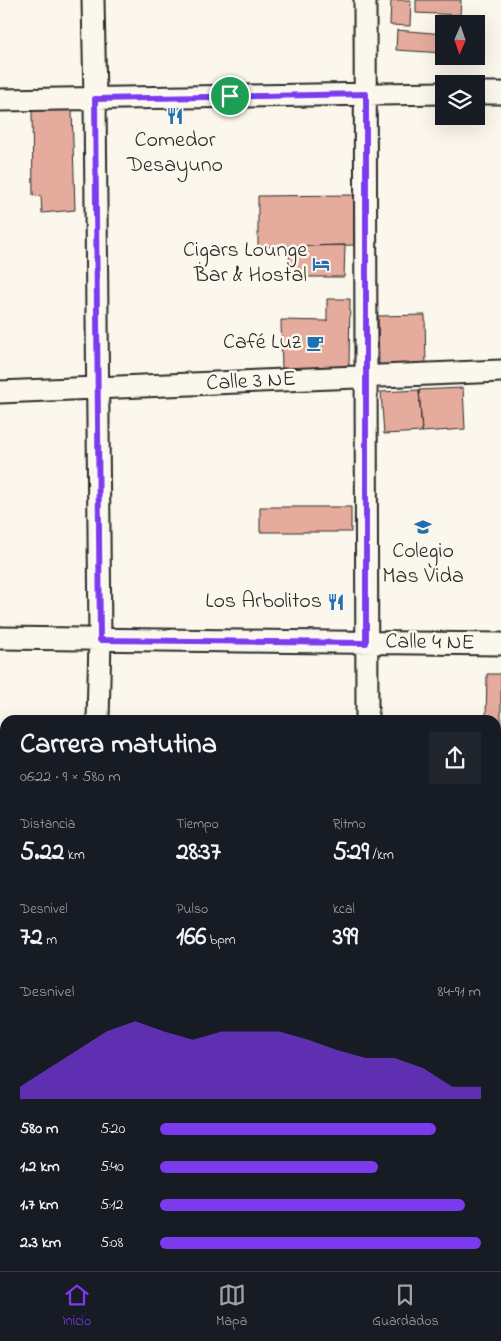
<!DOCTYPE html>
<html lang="es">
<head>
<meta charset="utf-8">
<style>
	body { margin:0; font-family:"Indie Flower",sans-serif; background:#20242c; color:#f1f3f6; height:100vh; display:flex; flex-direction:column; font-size:19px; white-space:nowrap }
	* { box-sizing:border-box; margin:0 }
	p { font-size:16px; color:#9ea1a6 }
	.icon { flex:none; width:28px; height:28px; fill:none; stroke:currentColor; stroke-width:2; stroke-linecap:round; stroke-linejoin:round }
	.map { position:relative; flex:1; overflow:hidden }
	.side { position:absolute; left:0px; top:715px; width:501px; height:556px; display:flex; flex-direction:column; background:#171b24; border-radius:15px 15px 0 0; box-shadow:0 5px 20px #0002 }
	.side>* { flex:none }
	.needle { width:32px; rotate:182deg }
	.buttons { position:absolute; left:435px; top:15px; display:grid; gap:10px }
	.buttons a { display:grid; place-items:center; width:50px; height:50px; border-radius:0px; background:#171b24; box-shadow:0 5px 20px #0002; font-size:25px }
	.pin { position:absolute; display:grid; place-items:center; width:42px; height:42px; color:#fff; margin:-21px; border:2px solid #fff; border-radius:50%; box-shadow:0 1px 5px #0007 }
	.round { display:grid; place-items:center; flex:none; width:52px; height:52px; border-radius:0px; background:#20242c }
	.overview { display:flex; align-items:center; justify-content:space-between; height:85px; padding:0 20px }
	h1 { font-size:28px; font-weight:700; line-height:38px }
	.figures { display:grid; grid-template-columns:repeat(3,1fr); gap:8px; height:85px; padding:5px 20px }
	.figures div { display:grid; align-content:center }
	.figures b { font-size:25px; font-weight:700 }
	.figures small { font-size:14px; font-weight:400 }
	.figures p { font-size:14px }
	.chart { height:140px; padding:10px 20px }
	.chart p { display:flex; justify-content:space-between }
	.chart svg { width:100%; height:90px; margin-top:5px; fill:#7c3aed; opacity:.7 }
	ul { padding:0 20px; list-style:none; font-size:16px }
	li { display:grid; grid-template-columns:80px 60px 1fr; align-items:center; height:38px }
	li i { height:12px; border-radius:6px; background:#7c3aed }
	.tabs { display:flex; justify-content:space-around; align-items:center; height:70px; border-top:1px solid #363941; background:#171b24; font-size:14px; color:#9ea1a6 }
	.tabs a { display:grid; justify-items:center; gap:2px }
	.tabs .on { color:#7c3aed }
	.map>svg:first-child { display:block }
	.built { fill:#f4e0d4 }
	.green { fill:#bbe19b; stroke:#738663 }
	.building { fill:#e5ac9d; stroke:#2b2b2b }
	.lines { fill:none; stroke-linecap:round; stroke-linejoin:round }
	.lane-casing { stroke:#2b2b2b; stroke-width:14 }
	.street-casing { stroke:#2b2b2b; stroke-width:25 }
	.lane { stroke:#fbf7ec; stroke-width:10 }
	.street { stroke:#fbf7ec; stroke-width:21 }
	.route-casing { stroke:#fff; stroke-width:10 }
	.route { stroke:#7c3aed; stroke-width:6 }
	.labels { text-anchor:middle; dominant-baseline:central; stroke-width:5; stroke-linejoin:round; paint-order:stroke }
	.poi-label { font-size:22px; fill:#2b2b2b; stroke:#fbf7ec; text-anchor:end }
	.street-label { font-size:22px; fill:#2b2b2b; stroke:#fbf7ec }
</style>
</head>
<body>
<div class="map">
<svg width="501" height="1271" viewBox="0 0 501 1271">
	<rect width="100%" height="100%" fill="#fbf7ec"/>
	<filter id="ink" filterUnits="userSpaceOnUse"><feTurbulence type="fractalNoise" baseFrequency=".02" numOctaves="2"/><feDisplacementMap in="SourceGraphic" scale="10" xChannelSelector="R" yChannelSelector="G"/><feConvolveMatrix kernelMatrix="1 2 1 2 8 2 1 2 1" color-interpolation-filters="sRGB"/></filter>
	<g filter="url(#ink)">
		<!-- built -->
		<path class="built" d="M0 1202H5V1266H84V1271H0Z
			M118 1266H357V1271H118Z"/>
		<!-- green -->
		<path class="green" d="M5 938V1175H0V939Z"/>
		<!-- building -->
		<path class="building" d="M391 0H411L410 26 390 25Z
			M416 0H461L460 15 416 13Z
			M397 30 444 34V53L396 50Z
			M32 108 72 109 75 210 42 213 41 196 33 195Z
			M354 195V245L258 247V196Z
			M345 245 344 277H290L289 246Z
			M327 299H350L349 365 345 370 282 371 281 320 327 321Z
			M425 315 426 367H379L378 316Z
			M463 388 465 429 422 432 419 390Z
			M419 390 422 432 384 434 381 392Z
			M260 507H351V532H260Z
			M487 674H501V726H496V720H486Z
			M5 1056V1079H0L1 1062Z
			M0 1212H2V1254H0Z
			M127 1266H172L171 1271H127Z"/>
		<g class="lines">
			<!-- lane casing -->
			<g class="lane-casing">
				<path id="lane" d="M3 922 5 849"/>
			</g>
			<!-- street casing -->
			<g class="street-casing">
				<path id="street" d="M93 0 95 99 100 640 98 720
					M365 0 367 720
					M476 93H501
					M0 100 444 93
					M0 392 501 371
					M0 638 501 644
					M496 908H501
					M0 923 5 922
					M496 1174H501
					M0 1183H5
					M97 1271V1266
					M370 1271V1266"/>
			</g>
			<!-- lane -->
			<use href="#lane" class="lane"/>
			<!-- street -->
			<use href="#street" class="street"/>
		</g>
	</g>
	<g class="lines" filter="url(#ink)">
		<!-- route casing -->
		<g class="route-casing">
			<path id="route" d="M366 94V643L100 640 95 99Z"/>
		</g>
		<!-- route -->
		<use href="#route" class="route"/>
	</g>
	<!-- icons -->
	<defs>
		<g id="restaurant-bare" transform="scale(1.35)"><path d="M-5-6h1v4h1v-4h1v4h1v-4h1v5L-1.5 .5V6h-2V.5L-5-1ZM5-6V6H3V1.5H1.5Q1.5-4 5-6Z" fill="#1f6fb2" stroke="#fbf7ec" stroke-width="2.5" paint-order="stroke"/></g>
		<g id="hotel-bare" transform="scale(1.35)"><path d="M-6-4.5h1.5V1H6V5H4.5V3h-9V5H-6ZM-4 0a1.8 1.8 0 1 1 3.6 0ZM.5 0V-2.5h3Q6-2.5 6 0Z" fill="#1f6fb2" stroke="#fbf7ec" stroke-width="2.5" paint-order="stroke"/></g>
		<g id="cafe-bare" transform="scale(1.35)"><path d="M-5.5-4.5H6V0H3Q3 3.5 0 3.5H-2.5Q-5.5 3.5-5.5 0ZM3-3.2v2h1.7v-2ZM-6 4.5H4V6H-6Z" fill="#1f6fb2" stroke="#fbf7ec" stroke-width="2.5" paint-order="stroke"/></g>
		<g id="school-bare" transform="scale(1.35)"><path d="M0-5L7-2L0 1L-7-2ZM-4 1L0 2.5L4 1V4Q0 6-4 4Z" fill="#1f6fb2" stroke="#fbf7ec" stroke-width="2.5" paint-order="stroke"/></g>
	</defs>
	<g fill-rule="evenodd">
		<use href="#restaurant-bare" x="175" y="116"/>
		<use href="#hotel-bare" x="321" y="264"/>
		<use href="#cafe-bare" x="315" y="343"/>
		<use href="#school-bare" x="423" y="527"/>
		<use href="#restaurant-bare" x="336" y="602"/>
	</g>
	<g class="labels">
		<!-- poi labels -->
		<g class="poi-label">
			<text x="175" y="141" text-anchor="middle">Comedor<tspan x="175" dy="25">Desayuno</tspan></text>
			<text x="307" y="251">Cigars Lounge<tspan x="307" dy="25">Bar &amp; Hostal</tspan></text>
			<text x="301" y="343">Café Luz</text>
			<text x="423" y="552" text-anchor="middle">Colegio<tspan x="423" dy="25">Mas Vida</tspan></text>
			<text x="322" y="602">Los Arbolitos</text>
		</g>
		<!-- street labels -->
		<g class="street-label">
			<text transform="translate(251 382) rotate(-3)">Calle 3 NE</text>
			<text transform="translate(430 643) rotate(1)">Calle 4 NE</text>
		</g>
	</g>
</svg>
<div class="buttons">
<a><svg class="needle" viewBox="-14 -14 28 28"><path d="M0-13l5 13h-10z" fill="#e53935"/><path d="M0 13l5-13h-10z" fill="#9ea1a6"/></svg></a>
<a><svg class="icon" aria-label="layers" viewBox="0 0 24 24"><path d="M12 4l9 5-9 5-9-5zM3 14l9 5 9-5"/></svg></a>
</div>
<div class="pin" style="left:230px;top:96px;background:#1e9e55"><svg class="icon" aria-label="arrive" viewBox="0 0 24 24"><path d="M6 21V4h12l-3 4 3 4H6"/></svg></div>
<section class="side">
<div class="overview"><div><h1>Carrera matutina</h1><p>06:22 · 9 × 580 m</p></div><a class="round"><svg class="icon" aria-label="share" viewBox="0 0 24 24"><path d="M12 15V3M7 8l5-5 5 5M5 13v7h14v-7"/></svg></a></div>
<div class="figures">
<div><p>Distancia</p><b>5.22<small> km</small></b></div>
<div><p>Tiempo</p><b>28:37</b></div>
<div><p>Ritmo</p><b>5:29<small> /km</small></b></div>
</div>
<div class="figures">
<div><p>Desnivel</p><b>72<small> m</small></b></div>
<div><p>Pulso</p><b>166<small> bpm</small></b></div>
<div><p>kcal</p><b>399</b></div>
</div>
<div class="chart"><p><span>Desnivel</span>84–91 m</p>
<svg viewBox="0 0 160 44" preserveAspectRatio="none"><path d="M0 44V38L10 29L20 20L30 11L40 6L50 11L60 15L70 11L80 11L90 11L100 15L110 20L120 24L130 24L140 29L150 38L160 38V44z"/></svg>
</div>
<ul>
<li><b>580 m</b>5:20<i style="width:86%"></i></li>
<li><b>1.2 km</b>5:40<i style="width:68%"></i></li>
<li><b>1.7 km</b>5:12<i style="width:95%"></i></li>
<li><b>2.3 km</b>5:08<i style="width:100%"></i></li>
</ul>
</section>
</div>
<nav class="tabs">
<a class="on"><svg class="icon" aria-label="home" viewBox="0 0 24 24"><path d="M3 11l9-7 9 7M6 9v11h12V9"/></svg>Inicio</a>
<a><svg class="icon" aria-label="map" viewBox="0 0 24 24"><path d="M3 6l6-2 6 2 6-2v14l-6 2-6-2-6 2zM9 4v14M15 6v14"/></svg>Mapa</a>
<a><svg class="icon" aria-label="saved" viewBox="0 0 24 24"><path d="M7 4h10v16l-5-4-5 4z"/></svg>Guardados</a>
</nav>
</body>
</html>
